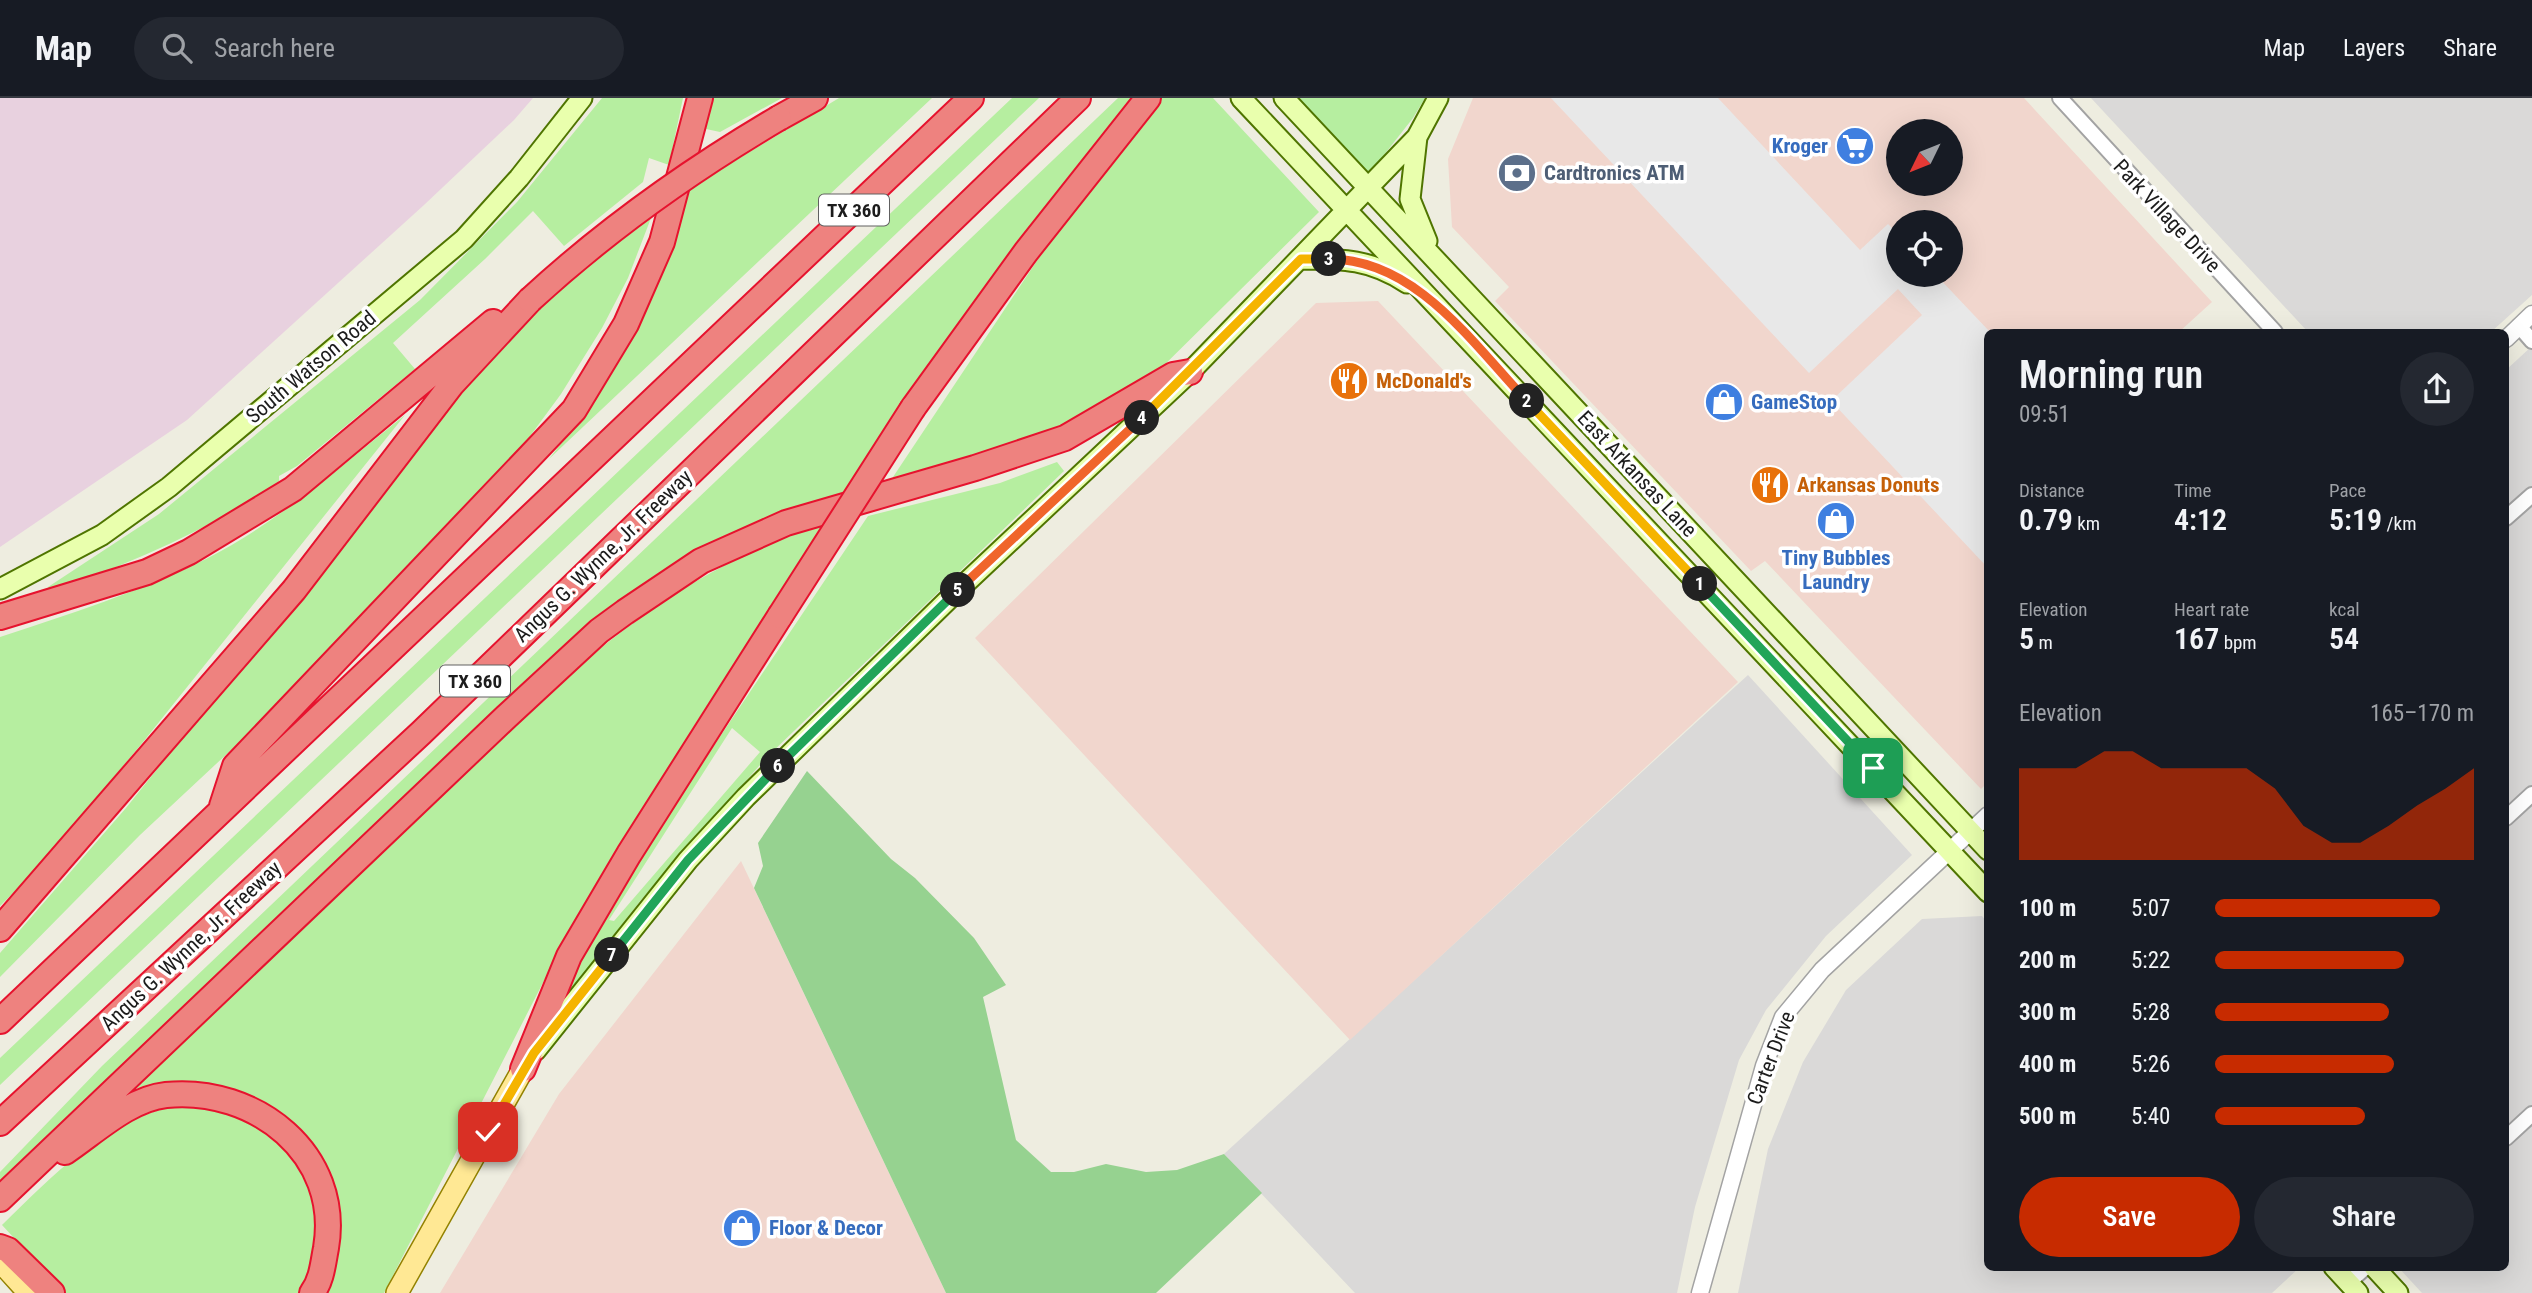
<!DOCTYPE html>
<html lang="en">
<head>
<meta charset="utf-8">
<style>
	body { margin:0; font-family:"Roboto Condensed",sans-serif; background:#242831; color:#f1f3f6; height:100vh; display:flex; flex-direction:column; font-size:26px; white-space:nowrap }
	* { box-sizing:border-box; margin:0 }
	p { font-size:23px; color:#9ea1a6 }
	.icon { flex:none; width:38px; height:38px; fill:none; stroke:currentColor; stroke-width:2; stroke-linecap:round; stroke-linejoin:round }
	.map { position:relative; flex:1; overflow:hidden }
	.panel { position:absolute; left:1984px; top:231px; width:525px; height:942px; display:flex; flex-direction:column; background:#171b24; border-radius:10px; box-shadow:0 7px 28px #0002 }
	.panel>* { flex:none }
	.needle { width:46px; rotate:227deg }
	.tools { position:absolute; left:1886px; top:21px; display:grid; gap:14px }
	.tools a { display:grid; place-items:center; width:77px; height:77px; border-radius:50%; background:#171b24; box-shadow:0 7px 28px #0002; font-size:35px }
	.pin { position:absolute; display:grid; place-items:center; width:60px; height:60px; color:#fff; margin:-30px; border-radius:14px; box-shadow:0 4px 10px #0006 }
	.km { position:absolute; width:35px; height:35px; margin:-18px; border-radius:50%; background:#222; color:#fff; font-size:19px; line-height:35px; text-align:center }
	.round { display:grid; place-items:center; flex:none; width:74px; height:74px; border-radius:37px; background:#242831 }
	.summary { display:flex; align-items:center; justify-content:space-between; height:119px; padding:0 35px }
	h1 { font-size:38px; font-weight:600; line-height:52px }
	.figures { display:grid; grid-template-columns:repeat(3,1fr); gap:10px; height:119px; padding:7px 35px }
	.figures div { display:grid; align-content:center }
	.figures b { font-size:30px; font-weight:600 }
	.figures small { font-size:19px; font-weight:400 }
	.figures p { font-size:19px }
	.chart { height:196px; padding:14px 35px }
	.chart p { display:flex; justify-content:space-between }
	.chart svg { width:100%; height:126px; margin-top:7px; fill:#c72b00; opacity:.7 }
	.button { display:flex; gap:14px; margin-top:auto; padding:14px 35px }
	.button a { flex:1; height:80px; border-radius:42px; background:#c72b00; color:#fff; font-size:28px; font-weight:600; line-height:80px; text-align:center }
	.button a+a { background:#242831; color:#f1f3f6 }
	ul { padding:0 35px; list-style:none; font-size:23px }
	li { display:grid; grid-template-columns:112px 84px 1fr; align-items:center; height:52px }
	li i { height:18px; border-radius:9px; background:#c72b00 }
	header { display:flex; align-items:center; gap:42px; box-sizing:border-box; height:98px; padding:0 35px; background:#171b24; border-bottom:2px solid #363941 }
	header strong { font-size:33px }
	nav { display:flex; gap:38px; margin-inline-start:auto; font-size:24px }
	.search { width:490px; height:63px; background:#242831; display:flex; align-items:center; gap:18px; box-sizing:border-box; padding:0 24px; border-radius:38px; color:#9ea1a6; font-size:26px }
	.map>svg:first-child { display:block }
	.residential { fill:#dad9d8 }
	.commercial { fill:#f1d6cd; fill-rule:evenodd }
	.industrial { fill:#e8d1df }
	.grass { fill:#b6eea0; fill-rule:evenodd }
	.forest { fill:#96d290 }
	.parking { fill:#e8e8e8 }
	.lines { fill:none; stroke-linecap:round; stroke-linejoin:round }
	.minor-casing { stroke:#a3a3a3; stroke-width:18 }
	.tertiary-casing { stroke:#a3a3a3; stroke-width:19 }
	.secondary-casing { stroke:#4f7500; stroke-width:23 }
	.primary-casing { stroke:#938200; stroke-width:24 }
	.motorway-casing { stroke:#e6132e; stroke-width:28 }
	.minor { stroke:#fff; stroke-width:14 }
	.tertiary { stroke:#fff; stroke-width:16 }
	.secondary { stroke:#e9ffad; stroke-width:19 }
	.primary { stroke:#ffe894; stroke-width:21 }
	.motorway { stroke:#ee827f; stroke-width:24 }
	.motorway-bridge-casing { stroke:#e6132e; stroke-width:28; stroke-linecap:butt }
	.motorway-bridge { stroke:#ee827f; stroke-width:24 }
	.split-1-casing { stroke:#fff; stroke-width:14 }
	.split-2-casing { stroke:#fff; stroke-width:14 }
	.split-3-casing { stroke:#fff; stroke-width:14 }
	.split-4-casing { stroke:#fff; stroke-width:14 }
	.split-5-casing { stroke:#fff; stroke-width:14 }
	.split-6-casing { stroke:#fff; stroke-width:14 }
	.split-7-casing { stroke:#fff; stroke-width:14 }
	.split-8-casing { stroke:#fff; stroke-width:14 }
	.split-1 { stroke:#22a559; stroke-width:9 }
	.split-2 { stroke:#f5b400; stroke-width:9 }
	.split-3 { stroke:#f0652b; stroke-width:9 }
	.split-4 { stroke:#f5b400; stroke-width:9 }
	.split-5 { stroke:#f0652b; stroke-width:9 }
	.split-6 { stroke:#22a559; stroke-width:9 }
	.split-7 { stroke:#22a559; stroke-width:9 }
	.split-8 { stroke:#f5b400; stroke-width:9 }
	.labels { text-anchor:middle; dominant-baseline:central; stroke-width:7; stroke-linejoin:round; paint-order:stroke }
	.shield { fill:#fff; stroke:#606060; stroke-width:2 }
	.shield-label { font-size:19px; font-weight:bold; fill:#1c1c1c }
	.shop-label { font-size:21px; font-weight:bold; fill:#366cbe; stroke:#fff; text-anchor:start }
	.service-label { font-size:21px; font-weight:bold; fill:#4e5e75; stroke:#fff; text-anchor:start }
	.street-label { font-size:21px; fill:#1c1c1c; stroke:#fff }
	.food-label { font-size:21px; font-weight:bold; fill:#c56008; stroke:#fff; text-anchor:start }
</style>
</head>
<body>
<header>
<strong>Map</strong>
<div class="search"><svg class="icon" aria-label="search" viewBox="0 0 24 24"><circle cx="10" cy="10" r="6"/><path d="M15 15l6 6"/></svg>Search here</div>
<nav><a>Map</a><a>Layers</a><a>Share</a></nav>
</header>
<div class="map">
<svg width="2532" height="1195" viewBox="0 0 2532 1195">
	<rect width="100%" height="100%" fill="#eeede0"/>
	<!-- residential -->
	<path class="residential" d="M2091 0H2532V197L2491 234H2308Z
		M2532 248V1195H2422L2398 1169H2506V272Z
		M1748 577 1912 757 1826 838 1766 912 1739 962 1695 1109 1677 1195H1355L1224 1056Z
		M1982 818 1988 825V1169H2300L2272 1195H1738L1768 1051 1803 964 1846 892 1922 821Z"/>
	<!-- commercial -->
	<path class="commercial" d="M1473 0H2024L2212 204 2179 234H1988V684L1981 691 1765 463 1751 473 1495 203 1509 189 1452 129 1448 61ZM1899 33H1951V86H1899ZM1899 124H1951V177H1899Z
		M1378 203 1738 584 1350 942 975 540 1316 205Z
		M741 763 946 1195H440L559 996Z"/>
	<!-- industrial -->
	<path class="industrial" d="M0 0H533L514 22 424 107 187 322 0 449Z"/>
	<!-- grass -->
	<path class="grass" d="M602 0H683L669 67 649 60 643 84 564 148 533 113 485 161 393 245 415 271 297 368 279 378V383C209 434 130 463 51 496L48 489 159 416 420 202 517 104Z
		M710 0H782L720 34 706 31Z
		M839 0H932L549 361 570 334 670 153 690 90Z
		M1012 0H1039L0 987V960Z
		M1118 0H1134L1068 79 843 399 658 478 0 1087V1074L102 968Z
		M1160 0H1213L1319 114 1142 289 1055 337 891 382 1074 107Z
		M1296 0H1425L1413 20 1369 76Z
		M651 120 628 180 602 230 561 296 522 349 306 582 140 737 0 879V855L126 710 482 266 577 175Z
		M405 317 143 644 43 765 0 808V539C69 516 140 494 206 461 279 424 341 368 405 317Z
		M1057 364 1064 373 767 659 641 802 565 900 552 905 632 770 868 418 1000 385ZM732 630 760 654 614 823 609 822Z
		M827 425 690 634 695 639 551 869 384 1195H323L333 1160 290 1029 144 996 134 987C229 897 324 807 419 718 547 596 653 479 827 425Z
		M177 1007C190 1007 208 1005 220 1010 307 1042 334 1111 302 1195H65L2 1127C54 1076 104 1024 177 1007Z"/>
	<!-- forest -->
	<path class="forest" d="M807 673 891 761 915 780 974 840 1006 887 983 899 1016 1042 1051 1074H1074L1106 1066 1146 1074 1177 1072 1224 1056 1262 1095 1156 1195H946L754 790 763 768 758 745Z"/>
	<!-- parking -->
	<path class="parking" d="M1551 0H1718L1860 152 1888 126 1899 137V177H1936L1990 234 1988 470 1831 303 1922 217 1898 191 1809 275Z"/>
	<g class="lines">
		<!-- minor casing -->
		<g class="minor-casing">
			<path id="minor" d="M2060 0 2275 234
				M2519 228 2532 243
				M2506 420 2532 397
				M2506 720 2532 696
				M2506 1040 2532 1016
				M2348 1185 2366 1169"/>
		</g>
		<!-- tertiary casing -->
		<g class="tertiary-casing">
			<path id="tertiary" d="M2506 241 2532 216
				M1700 1195 1764 968 1783 919 1822 872 1988 717"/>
		</g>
		<!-- secondary casing -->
		<g class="secondary-casing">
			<path id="secondary" d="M1241 0 1988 794
				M1284 0 1988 752
				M1417 39 1410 101 1427 143
				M1301 161C1344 161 1370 161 1407 185
				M0 491 102 437 169 389 464 141 519 80 582 0
				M536 952 688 762 746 699 955 495 1190 274 1417 39 1438 0
				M2334 1169 2358 1195
				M2374 1169 2398 1195"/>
		</g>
		<!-- primary casing -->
		<g class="primary-casing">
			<path id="primary" d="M0 1163 29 1195
				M397 1195 523 971"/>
		</g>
		<!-- motorway casing -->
		<g class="motorway-casing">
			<path id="motorway" d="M779 20 815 0
				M913 310 1026 154 1148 0
				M0 519 147 474 189 454 293 391 493 224
				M222 708 235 668 574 312 626 226 662 144 700 0
				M0 831 294 492 452 286 530 202
				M0 923 971 0
				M523 971 569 858 629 756 780 518
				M0 1025 421 635 1078 0
				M65 1054C95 1034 129 1001 166 997 255 988 342 1056 326 1150 323 1165 322 1182 312 1195
				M0 1101 506 619 599 533 625 514 701 463 786 425 975 370 1065 340 1173 277 1190 274
				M0 1149 8 1152 52 1195"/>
		</g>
		<!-- minor -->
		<use href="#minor" class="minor"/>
		<!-- tertiary -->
		<use href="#tertiary" class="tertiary"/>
		<!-- secondary -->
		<use href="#secondary" class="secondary"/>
		<!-- primary -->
		<use href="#primary" class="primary"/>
		<!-- motorway -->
		<use href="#motorway" class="motorway"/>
		<!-- motorway-bridge casing -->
		<g class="motorway-bridge-casing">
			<path id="motorway-bridge" d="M530 202C607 131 689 73 779 20
				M780 518 913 310"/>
		</g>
		<!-- motorway-bridge -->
		<use href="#motorway-bridge" class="motorway-bridge"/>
	</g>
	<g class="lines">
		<!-- split-1 casing -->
		<g class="split-1-casing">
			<path id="split-1" d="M1700 486 1873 670"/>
		</g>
		<!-- split-2 casing -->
		<g class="split-2-casing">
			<path id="split-2" d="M1527 303 1700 486"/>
		</g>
		<!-- split-3 casing -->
		<g class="split-3-casing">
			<path id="split-3" d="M1329 161C1416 161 1473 246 1527 303"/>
		</g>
		<!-- split-4 casing -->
		<g class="split-4-casing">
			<path id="split-4" d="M1142 320 1301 161H1329"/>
		</g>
		<!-- split-5 casing -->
		<g class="split-5-casing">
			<path id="split-5" d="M958 492 1142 320"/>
		</g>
		<!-- split-6 casing -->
		<g class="split-6-casing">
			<path id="split-6" d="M778 668 958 492"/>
		</g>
		<!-- split-7 casing -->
		<g class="split-7-casing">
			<path id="split-7" d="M612 857 688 762 778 668"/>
		</g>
		<!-- split-8 casing -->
		<g class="split-8-casing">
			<path id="split-8" d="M488 1034 534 955 612 857"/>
		</g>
		<!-- split-1 -->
		<use href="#split-1" class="split-1"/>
		<!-- split-2 -->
		<use href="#split-2" class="split-2"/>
		<!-- split-3 -->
		<use href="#split-3" class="split-3"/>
		<!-- split-4 -->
		<use href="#split-4" class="split-4"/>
		<!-- split-5 -->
		<use href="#split-5" class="split-5"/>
		<!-- split-6 -->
		<use href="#split-6" class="split-6"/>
		<!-- split-7 -->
		<use href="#split-7" class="split-7"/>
		<!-- split-8 -->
		<use href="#split-8" class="split-8"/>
	</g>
	<!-- icons -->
	<defs>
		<g id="supermarket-disc" transform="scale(2.0125)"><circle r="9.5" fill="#3f7fe0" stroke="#fff"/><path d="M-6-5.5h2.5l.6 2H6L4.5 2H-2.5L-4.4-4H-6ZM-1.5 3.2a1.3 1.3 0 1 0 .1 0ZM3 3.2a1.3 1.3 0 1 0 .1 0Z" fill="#fff"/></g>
		<g id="bank-disc" transform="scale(2.0125)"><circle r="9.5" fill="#5c6f8a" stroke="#fff"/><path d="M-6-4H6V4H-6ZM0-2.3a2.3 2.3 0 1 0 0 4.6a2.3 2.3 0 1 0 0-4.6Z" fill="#fff"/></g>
		<g id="restaurant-disc" transform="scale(2.0125)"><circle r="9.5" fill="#e8710a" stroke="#fff"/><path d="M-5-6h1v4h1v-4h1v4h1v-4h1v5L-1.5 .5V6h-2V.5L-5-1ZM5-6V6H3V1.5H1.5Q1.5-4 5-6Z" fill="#fff"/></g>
		<g id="shop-disc" transform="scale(2.0125)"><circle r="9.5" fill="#3f7fe0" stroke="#fff"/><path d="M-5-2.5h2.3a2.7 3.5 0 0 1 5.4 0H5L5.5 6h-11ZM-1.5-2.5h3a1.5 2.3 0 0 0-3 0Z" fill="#fff"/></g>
	</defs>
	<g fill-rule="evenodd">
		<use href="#supermarket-disc" x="1855" y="48"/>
		<use href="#bank-disc" x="1517" y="75"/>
		<use href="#restaurant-disc" x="1349" y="283"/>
		<use href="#shop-disc" x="1724" y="304"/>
		<use href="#restaurant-disc" x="1770" y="387"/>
		<use href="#shop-disc" x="1836" y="423"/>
		<use href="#shop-disc" x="742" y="1130"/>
	</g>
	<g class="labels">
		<!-- shield labels -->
		<g class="shield">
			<rect x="819" y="96.5" width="70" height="31" rx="5"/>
			<rect x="440" y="567.5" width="70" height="31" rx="5"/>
		</g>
		<g class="shield-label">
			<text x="854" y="112">TX 360</text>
			<text x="475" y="583">TX 360</text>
		</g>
		<!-- shop labels -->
		<g class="shop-label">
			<text x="1828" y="48" text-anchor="end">Kroger</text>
			<text x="1751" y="304">GameStop</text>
			<text x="1836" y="460" text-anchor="middle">Tiny Bubbles<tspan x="1836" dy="24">Laundry</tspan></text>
			<text x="769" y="1130">Floor &amp; Decor</text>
		</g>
		<!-- service labels -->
		<g class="service-label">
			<text x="1544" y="75">Cardtronics ATM</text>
		</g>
		<!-- street labels -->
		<g class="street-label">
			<text transform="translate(2167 118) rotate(47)">Park Village Drive</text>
			<text transform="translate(311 269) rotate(-40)">South Watson Road</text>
			<text transform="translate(1637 376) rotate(47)">East Arkansas Lane</text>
			<text transform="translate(603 458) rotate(-44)">Angus G. Wynne, Jr. Freeway</text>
			<text transform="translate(191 848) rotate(-43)">Angus G. Wynne, Jr. Freeway</text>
			<text transform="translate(1771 960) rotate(-69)">Carter Drive</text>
		</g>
		<!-- food labels -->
		<g class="food-label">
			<text x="1376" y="283">McDonald's</text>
			<text x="1797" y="387">Arkansas Donuts</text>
		</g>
	</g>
</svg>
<div class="tools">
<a><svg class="needle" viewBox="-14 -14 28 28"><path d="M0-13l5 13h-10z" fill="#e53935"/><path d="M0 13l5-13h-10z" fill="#9ea1a6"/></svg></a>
<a><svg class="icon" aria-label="locate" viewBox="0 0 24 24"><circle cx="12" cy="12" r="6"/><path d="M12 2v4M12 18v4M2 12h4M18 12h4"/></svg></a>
</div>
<div class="pin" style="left:1873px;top:670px;background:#1e9e55"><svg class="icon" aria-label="arrive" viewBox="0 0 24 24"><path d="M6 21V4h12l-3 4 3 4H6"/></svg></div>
<div class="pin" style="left:488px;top:1034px;background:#d93025"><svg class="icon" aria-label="check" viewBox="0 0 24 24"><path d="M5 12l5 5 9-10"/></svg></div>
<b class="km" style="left:1700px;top:486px">1</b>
<b class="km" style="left:1527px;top:303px">2</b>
<b class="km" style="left:1329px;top:161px">3</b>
<b class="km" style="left:1142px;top:320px">4</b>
<b class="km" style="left:958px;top:492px">5</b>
<b class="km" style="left:778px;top:668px">6</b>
<b class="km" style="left:612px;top:857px">7</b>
<section class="panel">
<div class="summary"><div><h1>Morning run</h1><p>09:51</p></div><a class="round"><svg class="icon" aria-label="share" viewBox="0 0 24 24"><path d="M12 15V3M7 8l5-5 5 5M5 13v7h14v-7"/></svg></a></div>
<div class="figures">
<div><p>Distance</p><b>0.79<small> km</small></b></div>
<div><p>Time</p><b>4:12</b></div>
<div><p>Pace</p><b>5:19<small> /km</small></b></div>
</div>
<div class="figures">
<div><p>Elevation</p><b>5<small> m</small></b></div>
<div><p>Heart rate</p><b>167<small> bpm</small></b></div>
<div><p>kcal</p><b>54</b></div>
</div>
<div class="chart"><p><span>Elevation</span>165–170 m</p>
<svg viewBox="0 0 160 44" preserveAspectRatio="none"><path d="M0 44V12L10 12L20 12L30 6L40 6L50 12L60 12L70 12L80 12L90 19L100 32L110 38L120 38L130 32L140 25L150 19L160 12V44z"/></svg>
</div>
<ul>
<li><b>100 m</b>5:07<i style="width:87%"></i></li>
<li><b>200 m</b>5:22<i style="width:73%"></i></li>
<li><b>300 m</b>5:28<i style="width:67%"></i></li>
<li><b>400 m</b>5:26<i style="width:69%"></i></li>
<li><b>500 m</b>5:40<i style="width:58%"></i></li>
</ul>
<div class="button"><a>Save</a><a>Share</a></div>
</section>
</div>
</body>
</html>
